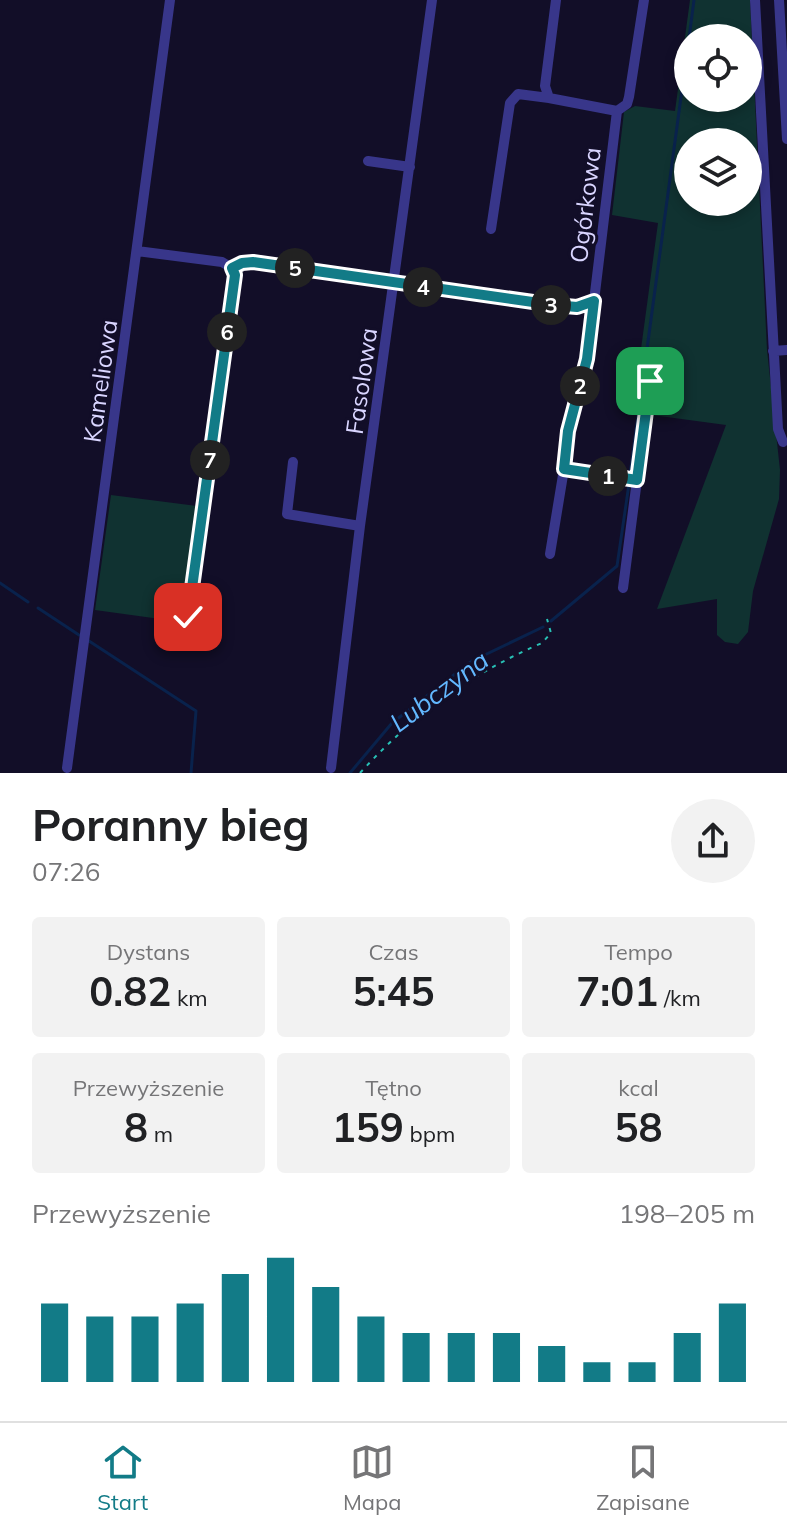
<!DOCTYPE html>
<html lang="pl">
<head>
<meta charset="utf-8">
<style>
	body { margin:0; font-family:Mulish,sans-serif; background:#f2f2f2; color:#202124; height:100vh; display:flex; flex-direction:column; font-size:30px; white-space:nowrap }
	* { box-sizing:border-box; margin:0 }
	p { font-size:26px; color:#757577 }
	.icon { flex:none; width:44px; height:44px; fill:none; stroke:currentColor; stroke-width:2; stroke-linecap:round; stroke-linejoin:round }
	.map { position:relative; height:773px; overflow:hidden }
	.drawer { display:flex; flex-direction:column; background:#fff; flex:1 }
	.drawer>* { flex:none }
	.fabs { position:absolute; left:674px; top:24px; display:grid; gap:16px }
	.fabs a { display:grid; place-items:center; width:88px; height:88px; border-radius:50%; background:#fff; box-shadow:0 4px 12px #0003; font-size:40px }
	.pin { position:absolute; display:grid; place-items:center; width:68px; height:68px; color:#fff; margin:-34px; border-radius:16px; box-shadow:0 4px 12px #0006 }
	.km { position:absolute; width:40px; height:40px; margin:-20px; border-radius:50%; background:#222; color:#fff; font-size:22px; line-height:40px; text-align:center }
	.round { display:grid; place-items:center; flex:none; width:84px; height:84px; border-radius:42px; background:#f2f2f2 }
	.overview { display:flex; align-items:center; justify-content:space-between; height:136px; padding:0 32px }
	h1 { font-size:44px; font-weight:700; line-height:60px }
	.stats { display:grid; grid-template-columns:repeat(3,1fr); gap:12px; height:136px; padding:8px 32px }
	.stats div { display:grid; align-content:center; border-radius:8px; background:#f2f2f2; text-align:center }
	.stats b { font-size:40px; font-weight:700 }
	.stats small { font-size:22px; font-weight:400 }
	.stats p { font-size:22px }
	.chart { height:224px; padding:16px 32px }
	.chart p { display:flex; justify-content:space-between }
	.chart svg { width:100%; height:144px; margin-top:8px; stroke:#127b87; stroke-width:6 }
	.tabs { display:flex; justify-content:space-around; align-items:center; height:112px; border-top:2px solid #e0e0e0; background:#fff; font-size:22px; color:#757577 }
	.tabs a { display:grid; justify-items:center; gap:4px }
	.tabs .on { color:#127b87 }
	.map>svg:first-child { display:block }
	.green { fill:#103231; fill-rule:evenodd }
	.lines { fill:none; stroke-linecap:round; stroke-linejoin:round }
	.stream { stroke:#09224c; stroke-width:3 }
	.path { stroke:#28c0b5; stroke-width:2; stroke-dasharray:4 6; stroke-linecap:butt }
	.minor { stroke:#38368a; stroke-width:10 }
	.route-casing { stroke:#fff; stroke-width:16 }
	.route { stroke:#127b87; stroke-width:10 }
	.labels { text-anchor:middle; dominant-baseline:central; stroke-width:6; stroke-linejoin:round; paint-order:stroke }
	.street-label { font-size:24px; fill:#d9d5ff; stroke:#120e28 }
	.water-label { font-size:26px; font-style:italic; fill:#63b8ff; stroke:#120e28 }
</style>
</head>
<body>
<div class="map">
<svg width="787" height="773" viewBox="0 0 787 773">
	<rect width="100%" height="100%" fill="#120e28"/>
	<!-- green -->
	<path class="green" d="M690 0H750L767 350 780 470 779 499 753 591 748 632 738 644 725 642 717 635V599L657 609 726 425 652 415 654 396 636 386 658 223 612 215 624 112 635 106 675 111ZM688 38H748V98H688ZM688 142H748V202H688Z
		M111 495 197 506 182 622 95 610Z"/>
	<g class="lines">
		<!-- stream -->
		<path class="stream" d="M689 38 694 0
			M630 475 688 45
			M0 583 28 602
			M38 608 79 635
			M551 621 617 566 629 484
			M89 641 196 711 191 773
			M350 773 392 723 472 661 543 627"/>
		<!-- path -->
		<path class="path" d="M402 283 554 305H585
			M360 773C413 715 470 674 542 643L551 633 547 619"/>
		<!-- minor -->
		<path class="minor" d="M556 0 545 86 549 98 617 111
			M755 0 778 429 783 442
			M779 0 787 139
			M617 111 587 359 568 431 564 469 637 480 650 381
			M617 111 627 104 629 97 644 0
			M368 161 410 167
			M491 229 510 103 518 94 549 98
			M137 251 222 262 232 268 235 275 188 617
			M232 268 242 263 253 262 394 282
			M773 351 787 350
			M293 462 287 514 360 526
			M550 554 564 469
			M623 588 637 480
			M67 768 170 0
			M331 768 360 526 432 0"/>
	</g>
	<g class="lines">
		<!-- route casing -->
		<g class="route-casing">
			<path id="route" d="M188 617 235 275 232 268 242 263 253 262 554 305 577 307 594 301 587 359 568 431 564 469 637 480 650 381"/>
		</g>
		<!-- route -->
		<use href="#route" class="route"/>
	</g>
	<g class="labels">
		<!-- street labels -->
		<g class="street-label">
			<text transform="translate(585 205) rotate(-83)">Ogórkowa</text>
			<text transform="translate(100 381) rotate(-82)">Kameliowa</text>
			<text transform="translate(361 381) rotate(-82)">Fasolowa</text>
		</g>
		<!-- water labels -->
		<g class="water-label">
			<text transform="translate(439 691) rotate(-37)">Lubczyna</text>
		</g>
	</g>
</svg>
<div class="fabs">
<a><svg class="icon" aria-label="locate" viewBox="0 0 24 24"><circle cx="12" cy="12" r="6"/><path d="M12 2v4M12 18v4M2 12h4M18 12h4"/></svg></a>
<a><svg class="icon" aria-label="layers" viewBox="0 0 24 24"><path d="M12 4l9 5-9 5-9-5zM3 14l9 5 9-5"/></svg></a>
</div>
<div class="pin" style="left:650px;top:381px;background:#1e9e55"><svg class="icon" aria-label="arrive" viewBox="0 0 24 24"><path d="M6 21V4h12l-3 4 3 4H6"/></svg></div>
<div class="pin" style="left:188px;top:617px;background:#d93025"><svg class="icon" aria-label="check" viewBox="0 0 24 24"><path d="M5 12l5 5 9-10"/></svg></div>
<b class="km" style="left:608px;top:476px">1</b>
<b class="km" style="left:580px;top:386px">2</b>
<b class="km" style="left:551px;top:305px">3</b>
<b class="km" style="left:423px;top:287px">4</b>
<b class="km" style="left:295px;top:268px">5</b>
<b class="km" style="left:227px;top:332px">6</b>
<b class="km" style="left:210px;top:460px">7</b>
</div>
<section class="drawer">
<div class="overview"><div><h1>Poranny bieg</h1><p>07:26</p></div><a class="round"><svg class="icon" aria-label="share" viewBox="0 0 24 24"><path d="M12 15V3M7 8l5-5 5 5M5 13v7h14v-7"/></svg></a></div>
<div class="stats">
<div><p>Dystans</p><b>0.82<small> km</small></b></div>
<div><p>Czas</p><b>5:45</b></div>
<div><p>Tempo</p><b>7:01<small> /km</small></b></div>
</div>
<div class="stats">
<div><p>Przewyższenie</p><b>8<small> m</small></b></div>
<div><p>Tętno</p><b>159<small> bpm</small></b></div>
<div><p>kcal</p><b>58</b></div>
</div>
<div class="chart"><p><span>Przewyższenie</span>198–205 m</p>
<svg viewBox="0 0 160 44" preserveAspectRatio="none"><path d="M5 44V20M15 44V24M25 44V24M35 44V20M45 44V11M55 44V6M65 44V15M75 44V24M85 44V29M95 44V29M105 44V29M115 44V33M125 44V38M135 44V38M145 44V29M155 44V20"/></svg>
</div>
</section>
<nav class="tabs">
<a class="on"><svg class="icon" aria-label="home" viewBox="0 0 24 24"><path d="M3 11l9-7 9 7M6 9v11h12V9"/></svg>Start</a>
<a><svg class="icon" aria-label="map" viewBox="0 0 24 24"><path d="M3 6l6-2 6 2 6-2v14l-6 2-6-2-6 2zM9 4v14M15 6v14"/></svg>Mapa</a>
<a><svg class="icon" aria-label="saved" viewBox="0 0 24 24"><path d="M7 4h10v16l-5-4-5 4z"/></svg>Zapisane</a>
</nav>
</body>
</html>
